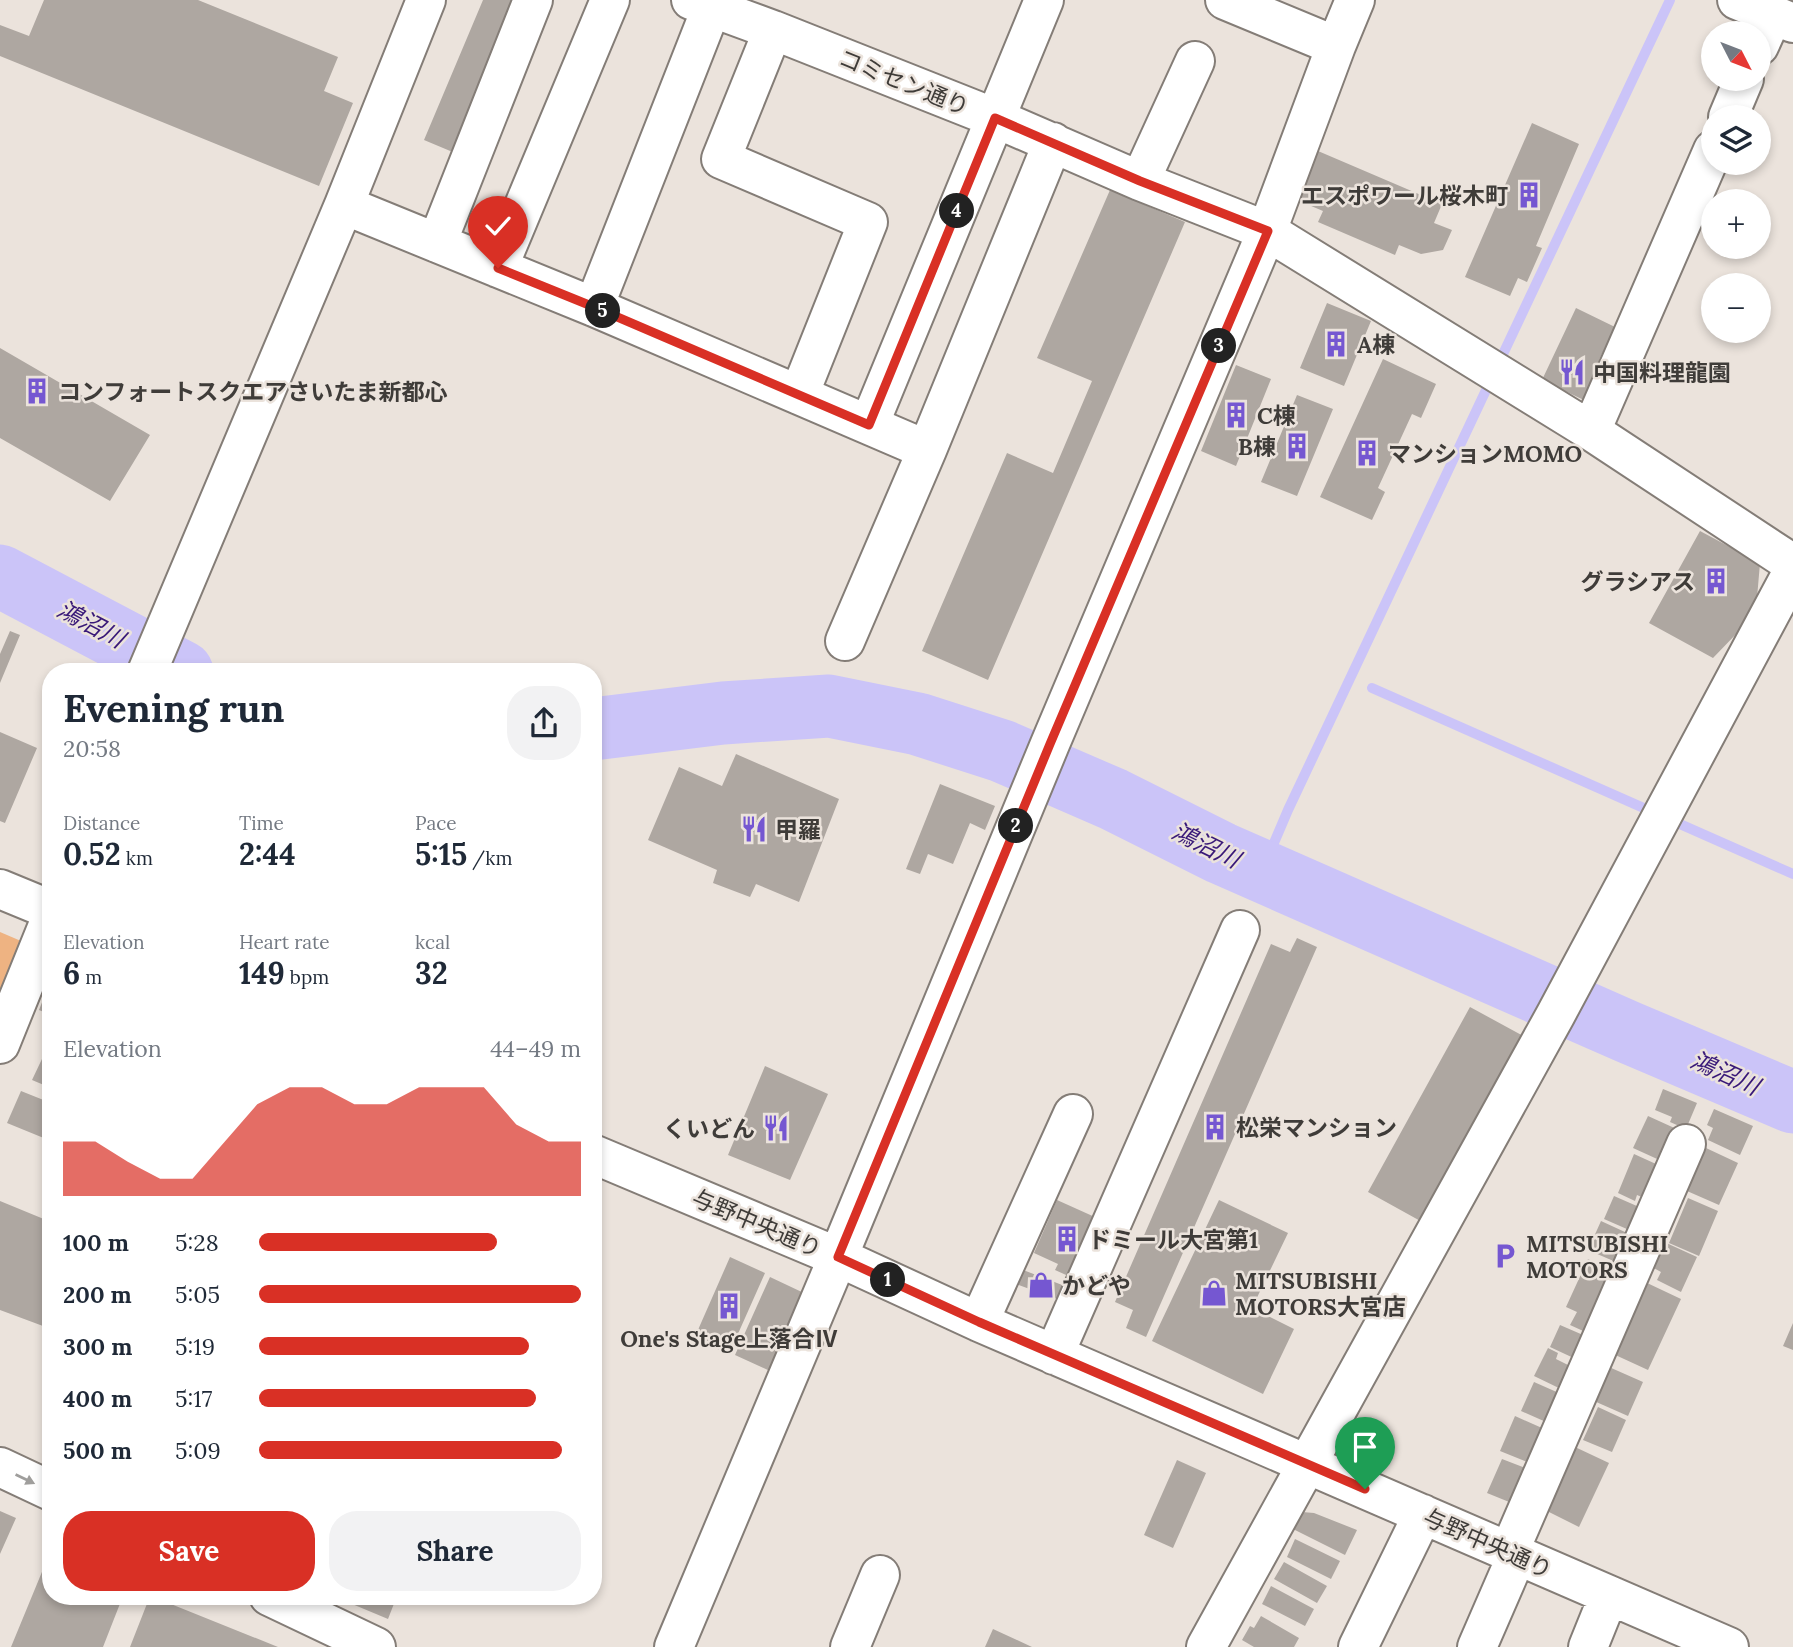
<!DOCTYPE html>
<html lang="en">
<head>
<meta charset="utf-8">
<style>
	body { margin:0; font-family:Lora,"Noto Sans JP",serif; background:#f2f2f3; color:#1f2937; height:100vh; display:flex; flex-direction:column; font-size:26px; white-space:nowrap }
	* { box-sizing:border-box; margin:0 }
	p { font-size:23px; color:#747a83 }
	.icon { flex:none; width:38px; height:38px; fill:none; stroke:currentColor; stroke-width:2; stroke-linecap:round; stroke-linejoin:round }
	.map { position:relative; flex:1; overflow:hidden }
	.panel { position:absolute; left:42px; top:663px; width:560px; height:942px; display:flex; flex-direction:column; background:#fff; border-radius:28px; box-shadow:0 4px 10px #0003 }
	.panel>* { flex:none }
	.needle { width:46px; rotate:132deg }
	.buttons { position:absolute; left:1701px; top:21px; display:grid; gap:14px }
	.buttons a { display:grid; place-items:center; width:70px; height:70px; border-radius:50%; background:#fff; box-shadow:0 4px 10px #0003; font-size:35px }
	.pin { position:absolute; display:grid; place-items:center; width:60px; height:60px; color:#fff; margin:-72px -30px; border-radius:50% 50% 50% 0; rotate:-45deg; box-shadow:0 0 7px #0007 }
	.pin .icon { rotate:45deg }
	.km { position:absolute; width:35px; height:35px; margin:-18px; border-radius:50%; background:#222; color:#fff; font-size:19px; line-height:35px; text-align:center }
	.round { display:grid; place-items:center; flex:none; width:74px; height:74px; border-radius:28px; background:#f2f2f3 }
	.summary { display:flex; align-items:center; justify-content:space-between; height:119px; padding:0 21px }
	h1 { font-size:38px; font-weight:700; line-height:52px }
	.stats { display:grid; grid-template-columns:repeat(3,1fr); gap:10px; height:119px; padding:7px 21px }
	.stats div { display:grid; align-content:center }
	.stats b { font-size:30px; font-weight:700 }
	.stats small { font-size:19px; font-weight:400 }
	.stats p { font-size:19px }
	.chart { height:196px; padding:14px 21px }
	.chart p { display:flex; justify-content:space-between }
	.chart svg { width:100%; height:126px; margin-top:7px; fill:#d93025; opacity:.7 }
	.cta { display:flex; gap:14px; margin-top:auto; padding:14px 21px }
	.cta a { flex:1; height:80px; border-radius:28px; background:#d93025; color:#fff; font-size:28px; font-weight:700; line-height:80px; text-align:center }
	.cta a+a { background:#f2f2f3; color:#1f2937 }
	ul { padding:0 21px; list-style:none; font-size:23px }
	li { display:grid; grid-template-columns:112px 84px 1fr; align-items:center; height:52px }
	li i { height:18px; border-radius:9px; background:#d93025 }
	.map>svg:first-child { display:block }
	.green { fill:#eeb382 }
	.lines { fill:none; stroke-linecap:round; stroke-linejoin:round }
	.stream { stroke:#cbc4f8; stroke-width:10 }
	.river { stroke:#cbc4f8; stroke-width:63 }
	.building { fill:#aea7a1 }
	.minor-casing { stroke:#847d77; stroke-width:42 }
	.minor { stroke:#fff; stroke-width:38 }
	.oneway { fill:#9f9e9c }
	.route-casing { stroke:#fff; stroke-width:14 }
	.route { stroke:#d93025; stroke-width:9 }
	.labels { text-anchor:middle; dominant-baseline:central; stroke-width:5; stroke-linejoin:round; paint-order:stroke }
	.street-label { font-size:23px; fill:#3f3c39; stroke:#ebe3dc }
	.poi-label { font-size:23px; font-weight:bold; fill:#3f3c39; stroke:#ebe3dc; text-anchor:start }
	.water-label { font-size:24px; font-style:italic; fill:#391979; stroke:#ebe3dc }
</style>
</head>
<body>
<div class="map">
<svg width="1793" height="1647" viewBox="0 0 1793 1647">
	<rect width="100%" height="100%" fill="#ebe3dc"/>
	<!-- green -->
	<path class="green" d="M0 932 21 941 0 993Z"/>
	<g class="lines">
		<!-- stream -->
		<path class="stream" d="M1372 688 1793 874
			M1262 871 1288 810 1670 0"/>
		<!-- river -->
		<path class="river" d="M0 576 182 672
			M593 729 723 713 829 706 918 724 1002 751 1113 799 1221 853 1628 1032 1793 1102"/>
	</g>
	<!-- building -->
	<path class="building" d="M44 0H198L338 57 324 91 353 103 319 186 0 56V25L29 36Z
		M483 0H519L455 153 424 140Z
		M1532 123 1579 144 1536 246 1542 248 1527 282 1518 278 1510 296 1465 277Z
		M1318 151 1442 204 1434 223 1452 230 1443 250 1421 254 1399 245 1395 255 1318 222 1323 211 1297 200Z
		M1110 190 1185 222 988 680 922 651 1007 453 1053 473 1092 381 1037 358Z
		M1327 303 1371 321 1344 386 1300 368Z
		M1576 308 1615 327 1599 360 1608 364 1590 403 1542 380Z
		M0 348 150 435 110 501 0 438Z
		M1383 359 1436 384 1421 418 1412 414 1378 488 1385 492 1372 520 1320 497Z
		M1236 365 1271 379 1236 466 1201 451Z
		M1297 395 1333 409 1297 496 1261 482Z
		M1700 531 1760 563 1757 598 1740 630 1713 658 1649 623Z
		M10 631 20 635 0 683V654Z
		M0 732 37 748 5 823 0 821Z
		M736 754 839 799 799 902 756 884 750 897 713 883 717 870 648 840 679 767 722 786Z
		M940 784 995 806 985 830 970 823 953 864 928 854 920 874 906 869Z
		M1297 938 1317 947 1146 1337 1126 1328 1133 1310 1115 1302 1271 944 1290 952Z
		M48 987 51 988V1015L39 1010Z
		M1470 1007 1527 1038 1424 1223 1368 1192Z
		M51 1040V1088L32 1080Z
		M765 1066 828 1094 790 1180 728 1155Z
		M1663 1089 1697 1103 1686 1129 1670 1122 1672 1117 1655 1110Z
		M21 1091 51 1103V1141L7 1123Z
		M1714 1109 1753 1126 1740 1155 1708 1140 1713 1128 1707 1125Z
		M1648 1116 1681 1131 1666 1163 1633 1148Z
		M1706 1148 1738 1163 1719 1205 1687 1191Z
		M1634 1154 1667 1169 1644 1198 1637 1195 1635 1201 1618 1193Z
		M1614 1196 1646 1210 1636 1233 1604 1219Z
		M1688 1198 1718 1211 1699 1256 1669 1243Z
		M1057 1200 1097 1218 1075 1279 1055 1270 1058 1264 1034 1253Z
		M1219 1200 1288 1233 1252 1308 1294 1329 1263 1394 1152 1341Z
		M0 1201 51 1222V1329L0 1310Z
		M1601 1221 1638 1238 1625 1266 1588 1250Z
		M1662 1241 1697 1257 1681 1292 1657 1280 1661 1272 1650 1266Z
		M730 1257 765 1273 729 1354 694 1339Z
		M1588 1259 1612 1270 1592 1335 1570 1325 1577 1312 1566 1307Z
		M1018 1268 1070 1288 1065 1302 1013 1283Z
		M770 1277 806 1294 770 1371 735 1355Z
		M1645 1282 1681 1299 1648 1370 1611 1353Z
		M1793 1323V1350L1783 1346Z
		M1560 1325 1590 1338 1580 1361 1550 1347Z
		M1548 1348 1558 1353 1556 1359 1574 1368 1563 1390 1534 1376Z
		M1609 1367 1643 1382 1628 1416 1594 1401Z
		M1534 1382 1568 1397 1555 1426 1521 1411Z
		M1598 1407 1626 1420 1612 1452 1583 1440Z
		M1515 1416 1551 1432 1537 1466 1500 1451Z
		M1575 1447 1609 1463 1579 1527 1545 1510Z
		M1502 1459 1533 1471 1519 1506 1487 1493Z
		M1177 1460 1206 1473 1173 1548 1144 1535Z
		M0 1511 16 1518 0 1554Z
		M1302 1512 1314 1513 1357 1530 1345 1555 1293 1529Z
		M1295 1539 1340 1561 1331 1579 1287 1557Z
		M51 1550V1596H123L103 1647H11Z
		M1284 1562 1327 1586 1317 1603 1274 1579Z
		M1271 1586 1314 1609 1305 1626 1262 1604Z
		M150 1596H151L278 1647H130Z
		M333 1596H397L388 1619Z
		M1261 1616 1299 1638 1294 1647H1254L1242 1640 1250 1626 1254 1628Z
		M993 1629 1032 1647H985Z"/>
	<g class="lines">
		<!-- minor casing -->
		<g class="minor-casing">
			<path id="minor" d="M691 0 773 30 995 118 1140 181 1267 231 1591 431 1793 564
				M1225 0 1336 46
				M1737 0 1793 23
				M773 30 721 159 868 222 799 395
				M1759 46 1773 15
				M1728 117 1744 79
				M1140 181 1195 61
				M344 205 594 307 927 450
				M437 243 533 0
				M498 268 610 0
				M594 307 711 9
				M869 425 1044 0
				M1591 431 1713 150
				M845 641 927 450 1053 142
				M147 672 344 205 426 0
				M0 889 51 910
				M0 1044 51 918
				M593 1154 838 1257 979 1322 1729 1647
				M979 1322 1073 1114
				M1054 1355 1240 930
				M0 1467 51 1491
				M1509 1552 1686 1144
				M269 1596 376 1647
				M674 1647 838 1257 1050 744 1267 231 1336 46 1355 0
				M850 1647 880 1575
				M1206 1647 1556 1014 1793 571
				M1358 1647 1423 1514
				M1477 1647 1517 1555
				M1588 1647 1609 1595"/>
		</g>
		<!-- minor -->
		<use href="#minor" class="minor"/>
	</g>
	<!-- one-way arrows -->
	<defs><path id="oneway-solid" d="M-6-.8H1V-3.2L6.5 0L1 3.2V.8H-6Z" transform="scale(1.75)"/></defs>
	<use class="oneway" href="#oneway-solid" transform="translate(25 1479) rotate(26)"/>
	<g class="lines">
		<!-- route casing -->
		<g class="route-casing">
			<path id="route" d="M498 268 594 307 869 425 995 118 1140 181 1268 231 1050 744 838 1257 979 1322 1365 1489"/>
		</g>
		<!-- route -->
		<use href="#route" class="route"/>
	</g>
	<!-- icons -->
	<defs>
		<g id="building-bare" transform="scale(2.1)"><path d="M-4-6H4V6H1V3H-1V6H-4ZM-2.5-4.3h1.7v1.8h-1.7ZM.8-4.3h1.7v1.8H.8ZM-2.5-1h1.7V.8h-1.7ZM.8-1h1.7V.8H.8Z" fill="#7557d1" stroke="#ebe3dc" stroke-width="2.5" paint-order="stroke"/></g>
		<g id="restaurant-bare" transform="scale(2.1)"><path d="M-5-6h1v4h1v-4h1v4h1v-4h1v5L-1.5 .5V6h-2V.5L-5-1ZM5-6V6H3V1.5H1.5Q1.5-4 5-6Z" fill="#7557d1" stroke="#ebe3dc" stroke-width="2.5" paint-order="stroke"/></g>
		<g id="parking-bare" transform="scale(2.1)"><path d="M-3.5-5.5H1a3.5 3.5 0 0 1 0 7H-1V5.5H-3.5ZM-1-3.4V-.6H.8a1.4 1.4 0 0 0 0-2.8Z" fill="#7557d1" stroke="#ebe3dc" stroke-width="2.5" paint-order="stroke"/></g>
		<g id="shop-bare" transform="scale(2.1)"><path d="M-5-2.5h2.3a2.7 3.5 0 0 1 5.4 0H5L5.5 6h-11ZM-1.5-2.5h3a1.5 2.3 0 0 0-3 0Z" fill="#7557d1" stroke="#ebe3dc" stroke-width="2.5" paint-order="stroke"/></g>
	</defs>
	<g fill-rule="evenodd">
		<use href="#building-bare" x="1529" y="195"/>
		<use href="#building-bare" x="1336" y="344"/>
		<use href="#restaurant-bare" x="1572" y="372"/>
		<use href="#building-bare" x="37" y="391"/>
		<use href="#building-bare" x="1236" y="415"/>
		<use href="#building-bare" x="1297" y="446"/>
		<use href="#building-bare" x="1367" y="453"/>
		<use href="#building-bare" x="1716" y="581"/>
		<use href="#restaurant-bare" x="754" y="829"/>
		<use href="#building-bare" x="1215" y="1127"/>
		<use href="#restaurant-bare" x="776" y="1128"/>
		<use href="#building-bare" x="1067" y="1239"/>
		<use href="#parking-bare" x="1505" y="1256"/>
		<use href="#shop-bare" x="1041" y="1285"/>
		<use href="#shop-bare" x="1214" y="1293"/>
		<use href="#building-bare" x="729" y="1306"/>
	</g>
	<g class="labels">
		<!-- street labels -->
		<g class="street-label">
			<text transform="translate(904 82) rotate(22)">コミセン通り</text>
			<text transform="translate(757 1223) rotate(23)">与野中央通り</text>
			<text transform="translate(1488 1543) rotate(24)">与野中央通り</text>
		</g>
		<!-- poi labels -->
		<g class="poi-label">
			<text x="1508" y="195" text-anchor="end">エスポワール桜木町</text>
			<text x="1357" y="344">A棟</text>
			<text x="1593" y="372">中国料理龍園</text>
			<text x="58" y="391">コンフォートスクエアさいたま新都心</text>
			<text x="1257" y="415">C棟</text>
			<text x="1276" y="446" text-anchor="end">B棟</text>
			<text x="1388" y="453">マンションMOMO</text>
			<text x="1695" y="581" text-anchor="end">グラシアス</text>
			<text x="775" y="829">甲羅</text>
			<text x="1236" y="1127">松栄マンション</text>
			<text x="755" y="1128" text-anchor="end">くいどん</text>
			<text x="1088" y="1239">ドミール大宮第1</text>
			<text x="1526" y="1243">MITSUBISHI<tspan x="1526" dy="26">MOTORS</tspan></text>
			<text x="1235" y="1280">MITSUBISHI<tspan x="1235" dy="26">MOTORS大宮店</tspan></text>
			<text x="1062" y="1285">かどや</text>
			<text x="729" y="1338" text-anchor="middle">One's Stage上落合Ⅳ</text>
		</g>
		<!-- water labels -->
		<g class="water-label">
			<text transform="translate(91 624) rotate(28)">鴻沼川</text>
			<text transform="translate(1206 845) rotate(26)">鴻沼川</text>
			<text transform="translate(1725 1073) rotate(24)">鴻沼川</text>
		</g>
	</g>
</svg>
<div class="buttons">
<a><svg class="needle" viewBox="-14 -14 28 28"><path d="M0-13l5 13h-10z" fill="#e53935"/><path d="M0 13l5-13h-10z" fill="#747a83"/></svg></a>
<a><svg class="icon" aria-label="layers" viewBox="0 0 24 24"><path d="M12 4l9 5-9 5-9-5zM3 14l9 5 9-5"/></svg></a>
<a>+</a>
<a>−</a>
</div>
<div class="pin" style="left:1365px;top:1489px;background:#1e9e55"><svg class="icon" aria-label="arrive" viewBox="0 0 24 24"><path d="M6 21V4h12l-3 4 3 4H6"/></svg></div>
<div class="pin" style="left:498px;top:268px;background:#d93025"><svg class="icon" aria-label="check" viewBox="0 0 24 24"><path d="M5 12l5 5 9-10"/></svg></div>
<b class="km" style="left:888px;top:1280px">1</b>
<b class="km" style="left:1016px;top:826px">2</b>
<b class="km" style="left:1219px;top:346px">3</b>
<b class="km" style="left:957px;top:211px">4</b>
<b class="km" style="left:603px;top:311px">5</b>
<section class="panel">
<div class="summary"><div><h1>Evening run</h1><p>20:58</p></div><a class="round"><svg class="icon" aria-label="share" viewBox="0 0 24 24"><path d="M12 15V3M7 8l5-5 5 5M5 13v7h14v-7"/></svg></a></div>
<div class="stats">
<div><p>Distance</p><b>0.52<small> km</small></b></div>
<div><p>Time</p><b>2:44</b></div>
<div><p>Pace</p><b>5:15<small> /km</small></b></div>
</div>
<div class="stats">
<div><p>Elevation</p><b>6<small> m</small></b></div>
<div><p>Heart rate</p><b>149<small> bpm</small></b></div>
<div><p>kcal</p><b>32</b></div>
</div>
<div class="chart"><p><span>Elevation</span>44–49 m</p>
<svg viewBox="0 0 160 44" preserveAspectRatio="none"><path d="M0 44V25L10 25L20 32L30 38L40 38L50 25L60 12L70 6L80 6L90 12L100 12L110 6L120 6L130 6L140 19L150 25L160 25V44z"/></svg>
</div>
<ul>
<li><b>100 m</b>5:28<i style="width:74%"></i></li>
<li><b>200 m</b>5:05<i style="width:100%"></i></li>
<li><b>300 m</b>5:19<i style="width:84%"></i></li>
<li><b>400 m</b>5:17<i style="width:86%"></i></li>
<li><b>500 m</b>5:09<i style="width:94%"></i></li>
</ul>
<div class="cta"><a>Save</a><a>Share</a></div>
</section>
</div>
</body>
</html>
